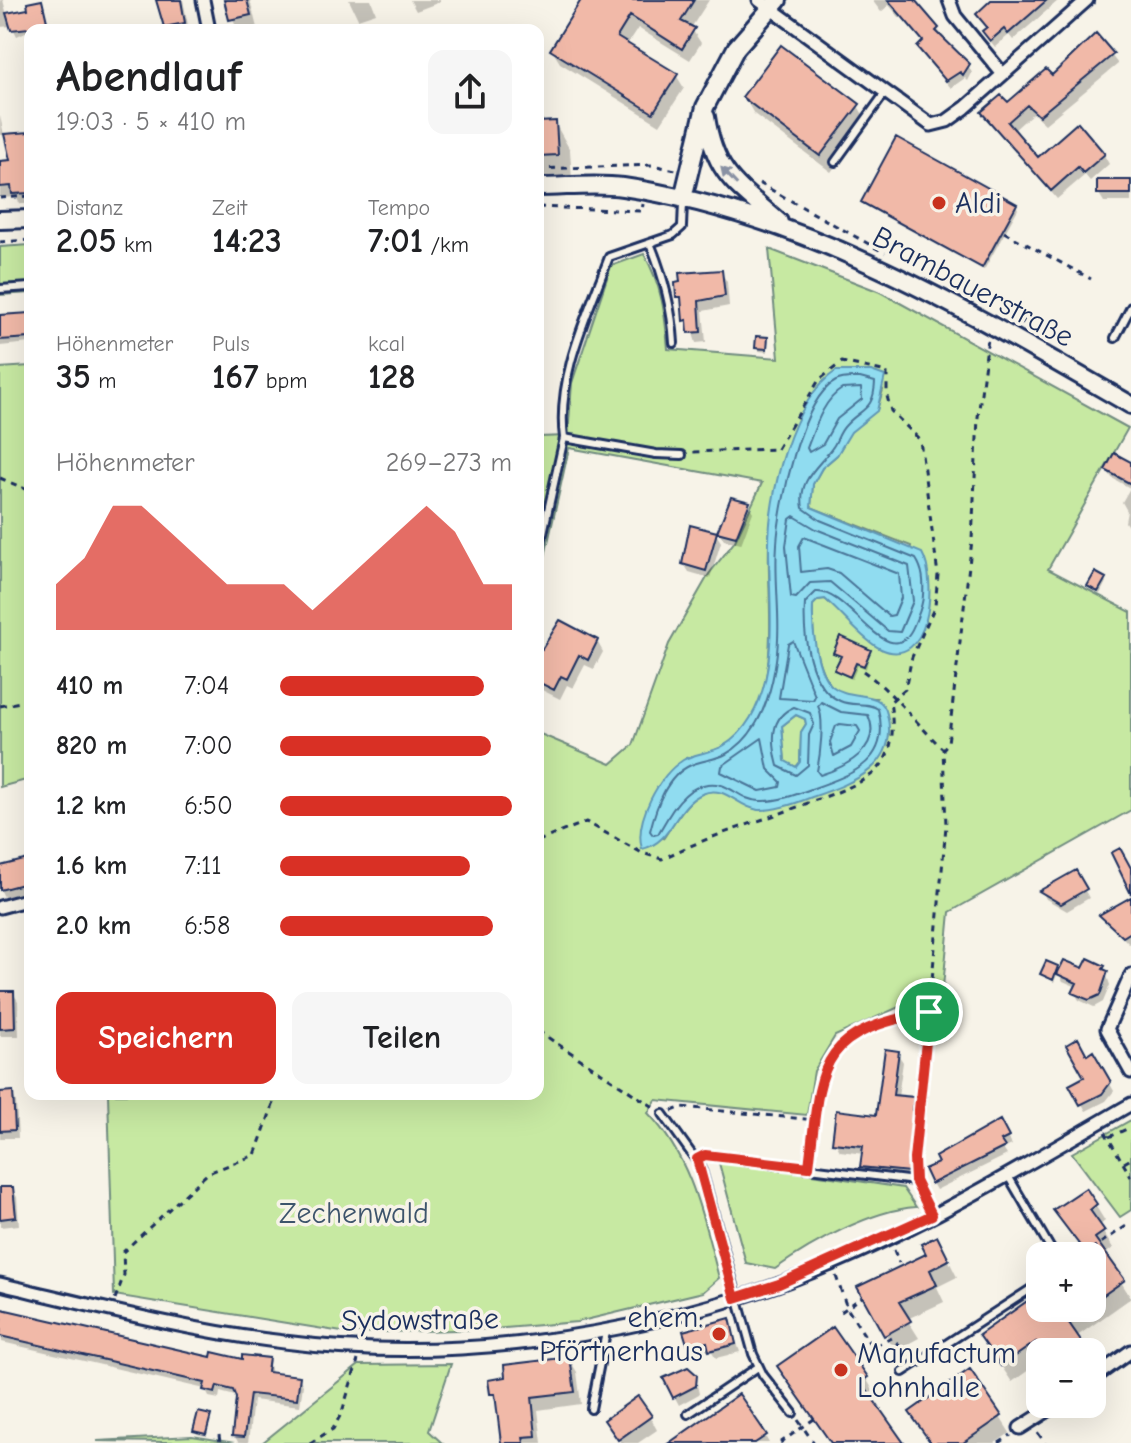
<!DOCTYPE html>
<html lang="de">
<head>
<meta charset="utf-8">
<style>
	body { margin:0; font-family:"Comic Neue",sans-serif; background:#f6f6f6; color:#202124; height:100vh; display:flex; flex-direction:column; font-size:30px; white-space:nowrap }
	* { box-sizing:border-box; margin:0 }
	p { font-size:26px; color:#757577 }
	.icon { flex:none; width:44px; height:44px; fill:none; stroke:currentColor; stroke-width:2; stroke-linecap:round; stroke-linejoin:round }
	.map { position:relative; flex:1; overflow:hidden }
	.drawer { position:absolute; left:24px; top:24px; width:520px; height:1076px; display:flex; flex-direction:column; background:#fff; border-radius:16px; box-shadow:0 8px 32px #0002 }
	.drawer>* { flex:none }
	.controls { position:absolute; left:1026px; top:1242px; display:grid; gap:16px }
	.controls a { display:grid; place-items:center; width:80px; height:80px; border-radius:16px; background:#fff; box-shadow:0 8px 32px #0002; font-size:40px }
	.pin { position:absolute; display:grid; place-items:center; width:68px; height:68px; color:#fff; margin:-34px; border:4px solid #fff; border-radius:50%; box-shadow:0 2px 8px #0007 }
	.round { display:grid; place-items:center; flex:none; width:84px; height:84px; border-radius:16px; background:#f6f6f6 }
	.overview { display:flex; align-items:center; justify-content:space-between; height:136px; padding:0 32px }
	h1 { font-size:44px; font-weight:700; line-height:60px }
	.metrics { display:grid; grid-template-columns:repeat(3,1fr); gap:12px; height:136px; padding:8px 32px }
	.metrics div { display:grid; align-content:center }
	.metrics b { font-size:34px; font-weight:700 }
	.metrics small { font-size:22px; font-weight:400 }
	.metrics p { font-size:22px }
	.chart { height:224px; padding:16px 32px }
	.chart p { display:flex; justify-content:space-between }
	.chart svg { width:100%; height:144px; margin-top:8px; fill:#d93025; opacity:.7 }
	.button { display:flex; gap:16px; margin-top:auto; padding:16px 32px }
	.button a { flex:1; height:92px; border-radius:16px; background:#d93025; color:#fff; font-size:32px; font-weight:700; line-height:92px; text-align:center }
	.button a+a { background:#f6f6f6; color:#202124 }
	ul { padding:0 32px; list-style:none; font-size:26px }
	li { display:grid; grid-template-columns:128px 96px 1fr; align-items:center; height:60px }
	li i { height:20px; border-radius:10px; background:#d93025 }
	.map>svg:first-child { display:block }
	.green { fill:#c7e9a2; stroke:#718c80; stroke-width:2; fill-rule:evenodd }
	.water { fill:#90dcf0; stroke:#6197b6; stroke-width:2; fill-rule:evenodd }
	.shadow { fill:#0003 }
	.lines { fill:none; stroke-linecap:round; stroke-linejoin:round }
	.shore { stroke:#4a7498; stroke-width:2 }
	.building { fill:#f1b9a8; stroke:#1b2f5e; stroke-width:2 }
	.service-casing { stroke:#1b2f5e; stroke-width:12 }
	.minor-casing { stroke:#1b2f5e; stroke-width:17 }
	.secondary-casing { stroke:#1b2f5e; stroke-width:22 }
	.path { stroke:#1b2f5e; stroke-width:3; stroke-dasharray:6 6; stroke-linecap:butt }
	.service { stroke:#f7f3e8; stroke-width:6 }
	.minor { stroke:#f7f3e8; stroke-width:11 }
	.secondary { stroke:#f7f3e8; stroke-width:16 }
	.oneway { fill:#8991a3 }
	.route-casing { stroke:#fff; stroke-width:16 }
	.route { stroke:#d93025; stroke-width:10 }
	.poi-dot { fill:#c8321e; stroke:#f7f3e8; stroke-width:3 }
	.labels { text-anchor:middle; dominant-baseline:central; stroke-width:7; stroke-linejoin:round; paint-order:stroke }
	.poi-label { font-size:30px; fill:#1b2f5e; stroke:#f7f3e8; text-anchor:start }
	.street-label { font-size:30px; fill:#1b2f5e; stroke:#f7f3e8 }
	.park-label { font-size:30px; fill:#3d546c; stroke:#f7f3e8 }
</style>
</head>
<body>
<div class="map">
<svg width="1131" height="1443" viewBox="0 0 1131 1443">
	<rect width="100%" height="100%" fill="#f7f3e8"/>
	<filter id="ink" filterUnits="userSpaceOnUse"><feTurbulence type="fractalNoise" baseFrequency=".0125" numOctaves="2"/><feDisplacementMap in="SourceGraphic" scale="16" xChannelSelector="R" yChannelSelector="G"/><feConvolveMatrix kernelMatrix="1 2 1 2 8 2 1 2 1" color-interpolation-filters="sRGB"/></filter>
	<g filter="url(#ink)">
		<!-- green -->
		<path class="green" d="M30 245V293L0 295V247Z
			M769 249 880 292 1128 428 1048 569 1131 612V810L950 912 943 987 835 1036 814 1071 807 1115 656 1100 648 1113C692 1159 703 1218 719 1278L703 1292 577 1322 493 1329 348 1333 114 1295 108 1094H538V733L611 764 633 745 669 644 709 574 735 541 762 483 569 448 538 588V437L568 436 572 383 611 266 644 254C662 286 665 313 668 349L779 358ZM836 371H871L883 390 877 410 850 432 837 455 822 468 813 484 811 507 911 546 881 649 825 599 818 600 813 605C812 632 815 684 845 695 854 698 867 697 876 698L759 810C746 806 736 799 724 793 696 780 676 820 663 839L686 758C697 755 710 753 720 748 788 716 766 602 769 544 769 528 772 511 775 496 783 449 811 411 836 371Z
			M30 366V779L0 787V368Z
			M796 715 805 719 806 724 801 732 800 762 796 767 785 762 782 726Z
			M1131 1120V1210L1120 1217 1072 1153Z
			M728 1161 903 1188 916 1207C871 1210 812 1243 775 1269L746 1263 719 1163Z
			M451 1364 429 1431 442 1443H262L359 1365Z
			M192 1436 235 1443 97 1441Z"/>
		<!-- water -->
		<path class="water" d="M836 371H871L885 376 877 411 851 432 837 455 822 468 813 484 811 507 922 553C938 581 930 671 881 649 865 642 840 612 825 599L818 600 813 605C812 626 815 671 832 686 850 701 881 688 887 714 900 767 852 783 812 797 797 803 774 811 758 810 737 807 725 784 702 794 674 806 673 843 642 849 634 821 659 775 683 760 695 753 711 753 723 746 746 733 759 706 765 681 775 636 769 593 769 548 768 496 791 400 836 371ZM796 715 805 719 806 724 801 732 800 762 796 767 785 761 782 726Z"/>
		<!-- shadow -->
		<path class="shadow" d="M0 0H3L7 15 31 10 41 2 50 30H30L17 36 12 26 0 27Z
			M158 0H183L189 30H167Z
			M226 0H250L257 28 237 30Z
			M349 0H371L376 13 358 19Z
			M410 0H440V2L416 11Z
			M583 0H709L691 28 701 43 690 60 638 28 627 45 676 75 684 88 660 125 560 63 552 50Z
			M872 0H912L968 65 972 73 968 81 965 78 951 88 923 55 919 47 925 43 902 16 900 18 889 5 881 12Z
			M994 0H1059L1013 40 1009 35 995 47 988 38Z
			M1096 36 1118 64 1045 124 1033 113 1013 131 1038 160 1104 155 1109 164 1090 181 1085 175 1057 199 984 112 1008 105 1052 78Z
			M744 97 858 106 868 123 831 172 754 114Z
			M538 114 547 124 555 123 570 150 572 180 538 183Z
			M0 116 4 135H0Z
			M30 134V204H20L16 197 0 198V163L12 162Z
			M1131 182V202H1104L1099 194Z
			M863 202 1016 205 1018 209 984 270Z
			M721 272 727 282 729 306 703 311 706 342 696 343 678 285Z
			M30 315V343L0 346V317Z
			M766 339 768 352 759 351 757 348Z
			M1131 464V531L1125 522 1127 511 1122 502 1130 488 1112 478 1107 470Z
			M748 504 753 512 741 544 724 540 719 532Z
			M716 534 721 542 710 578 689 572 684 564Z
			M1104 579 1106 582 1100 594 1091 590 1089 586Z
			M597 641 603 652 594 669 585 665 573 688 567 685 560 699 538 688V655Z
			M870 651 866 669 858 665 852 679 839 673 842 658 835 653Z
			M30 863V891L4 897 0 889V869Z
			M1075 873 1089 898 1067 911 1046 899 1042 891Z
			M1131 900V943L1129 944 1102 916Z
			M1104 967 1110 985 1103 1002 1094 1007 1079 1000 1075 993 1077 987 1063 981 1058 972 1054 982 1043 974 1057 968 1060 973Z
			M0 993H13L18 1001 19 1036H0Z
			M897 1053 903 1062 898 1097 913 1099 918 1108 913 1181 868 1176 862 1167 864 1154 840 1151 835 1142 878 1117Z
			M1093 1054 1114 1091 1106 1101 1086 1111 1072 1086 1087 1078 1086 1057Z
			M12 1093 16 1102 18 1138H0V1094Z
			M1000 1123 1012 1145 1003 1149 1007 1155 936 1190 932 1183 941 1164Z
			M0 1189H12L17 1197 19 1225 0 1227Z
			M1095 1205 1105 1221 1099 1226 1113 1248 1104 1255 1131 1298 1076 1337 1086 1352H1040V1362L1012 1382 981 1336 1040 1294V1308H1092V1256H1087L1056 1211Z
			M946 1255 957 1277 937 1287 944 1302 907 1319 919 1338 895 1351 859 1288Z
			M4 1311 213 1359 268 1360 271 1374 299 1378 303 1385 300 1406 253 1400 248 1443 238 1442 234 1435 239 1397 220 1392 219 1399 209 1397 205 1389 2 1342 0 1327Z
			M729 1320 740 1352 716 1358 711 1350 694 1355 689 1347Z
			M569 1359 577 1372 581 1404 538 1410 542 1443H503L499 1406 492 1394Z
			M1092 1360 1104 1380 1092 1388Z
			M780 1367 866 1378 875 1394 870 1398 901 1443H832Z
			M695 1375 699 1394 679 1405 665 1379Z
			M209 1417 207 1436 197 1434 195 1431Z
			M650 1417 657 1430 638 1443H621L614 1433Z
			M1000 1417 1010 1433 995 1443H930Z
			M765 1436 769 1443H672Z"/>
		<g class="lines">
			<!-- shore -->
			<path class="shore" d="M860 378 875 382C874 411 861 408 845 426 839 432 837 442 832 448 817 469 798 479 803 508L820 520 916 559C923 570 924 581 923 595 923 606 918 615 914 625 891 680 849 588 816 592L805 603C803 634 808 687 840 701 852 707 867 701 878 709 892 760 854 774 814 788 798 794 777 802 760 801 738 801 728 778 703 785 680 791 669 816 658 834L653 835 650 831C656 807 666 776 691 765 702 760 715 760 726 754 759 736 771 695 776 660 782 621 774 583 777 544 779 507 801 398 836 381 843 377 852 378 860 378Z
				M842 389 861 388 862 399 837 419 823 444 809 452 807 448C815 428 823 400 842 389Z
				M794 516 816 529 909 566 913 601 900 632 888 631 830 582 810 583 796 598 791 597 786 546 790 519Z
				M804 537 899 574 901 598 894 615 889 616 839 573 827 569 801 572 799 546Z
				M793 641 815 696 813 700 779 698 788 644Z
				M821 702 841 712 868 715C883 748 846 767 820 775L817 771C820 756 825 719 818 706Z
				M794 707 810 713 814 724 809 735 808 765 796 775 778 766C772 743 769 717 794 707Z
				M840 724 857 726 860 731 851 747 834 756 830 742 836 726Z
				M762 738 768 769 781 782 780 787 760 791 721 772 722 766Z"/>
		</g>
		<!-- building -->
		<path class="building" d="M42 0 48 26 11 30 6 13 28 9 27 3Z
			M156 0H181L185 23 164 27Z
			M224 0H247L251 15 229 20Z
			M581 0H694L681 21 695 28 682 49 630 16 617 37 678 74 653 113 550 50Z
			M888 0H915L939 28 936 31 970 64 963 75 960 72 946 81 917 47 923 41Z
			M991 0H1047L1008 34 1004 29 990 41 982 31 987 27 976 14Z
			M1096 33 1114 54 1039 116 1027 105 1008 122 1038 157 1078 122 1105 154 1083 173 1078 167 1051 191 981 112 1001 95 1008 102 1046 69 1052 75Z
			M781 45 860 104 820 156 742 97Z
			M556 121 558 155 538 156V122Z
			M30 132V193L12 194 11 186 0 187V161L10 160 4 134Z
			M896 137 1017 204 982 268 861 202Z
			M1097 180H1131V194H1097Z
			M722 270 725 296 699 301 701 332 688 333 687 320 683 321 681 297H676L675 283 680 282 679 273Z
			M30 313V338L0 340V315Z
			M756 336 768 337 767 349 755 348Z
			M1114 453 1131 462V484L1105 470Z
			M731 497 750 502 736 537 717 532Z
			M690 525 717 532 706 571 682 564Z
			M1095 572 1106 578 1098 592 1087 586Z
			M560 620 598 640 588 660 579 655 567 679 561 676 554 690 538 682V647L542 649Z
			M840 636 871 650 864 666 856 663 850 677 834 670 841 656 833 653Z
			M1120 848 1131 868V894L1111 853Z
			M28 859 30 882 0 890V866Z
			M1076 870 1087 889 1068 900 1061 904 1039 891Z
			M1131 897V932L1123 937 1099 915Z
			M1088 958 1105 966 1103 969 1108 971 1100 995 1089 1000 1072 993 1077 983 1057 974 1064 960 1083 968Z
			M1046 961 1058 966 1053 980 1040 974Z
			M0 991H14L15 1028 0 1029Z
			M1078 1038 1087 1055 1093 1051 1111 1082 1102 1094 1080 1105 1069 1085 1084 1077 1066 1045Z
			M885 1049 899 1051 893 1095 914 1097 909 1172 860 1167 863 1146 832 1143 836 1110 876 1115Z
			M13 1091 15 1130 0 1131V1092Z
			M1000 1120 1009 1137 1001 1141 1005 1147 931 1184 924 1169 938 1163 935 1157Z
			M0 1187H13L16 1217 0 1219Z
			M1086 1188 1097 1204 1090 1210 1105 1231 1095 1238 1125 1280 1092 1303V1256H1088L1053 1210Z
			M937 1236 949 1260 930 1270 937 1285 899 1302 911 1321 884 1336 857 1287 926 1254 921 1244Z
			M1040 1292V1308H1084L1067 1320 1089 1352H1043L1036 1342 1001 1366 979 1335Z
			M2 1309 211 1357 212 1352 242 1359V1355L269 1358 267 1372 300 1376 297 1399 250 1394 244 1437 232 1436 236 1398 233 1390 217 1386 215 1393 203 1390 205 1383 0 1336Z
			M730 1318 736 1344 709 1351 707 1342 688 1347 683 1331Z
			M833 1327 868 1377 861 1382 904 1443H831L777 1366Z
			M570 1357 575 1392 532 1397 536 1436 523 1437 524 1443H501L495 1394H490L488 1380 505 1377 504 1365Z
			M688 1367 697 1375 696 1386 673 1398 663 1378Z
			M970 1369 1002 1416 963 1443H931L909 1412Z
			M739 1394 767 1435 755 1443H669Z
			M638 1396 652 1416 618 1440 604 1420Z
			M198 1412 211 1415 206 1434 193 1431Z"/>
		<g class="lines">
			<!-- service casing -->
			<g class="service-casing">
				<path id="service" d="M835 162 885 93
					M650 243C664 277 672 307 674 343
					M0 289 30 287
					M1115 338 1131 307
					M564 438 656 454 682 455
					M538 556 564 438C556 377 588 313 609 257L673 235 682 227 683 202
					M929 1012 914 1159 915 1181 932 1215
					M663 1114 701 1167 753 1354 763 1375 793 1413
					M697 1159 705 1155 915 1181
					M1007 1174 1055 1256
					M903 1372 1040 1283
					M591 1409 606 1332
					M688 1414 758 1367"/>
			</g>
			<!-- minor casing -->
			<g class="minor-casing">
				<path id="minor" d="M203 0 209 30
					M759 0 931 125 947 121 965 108 1087 0
					M949 0 955 16 1001 72
					M0 907 30 899
					M1131 975 1107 1029 1131 1072
					M0 1284C94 1306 188 1331 284 1342 447 1363 622 1339 777 1285 901 1241 1017 1170 1131 1104
					M1092 1379 1131 1351
					M1020 1428 1058 1404"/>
			</g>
			<!-- secondary casing -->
			<g class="secondary-casing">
				<path id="secondary" d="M706 117C715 175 737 185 779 222
					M538 187C566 187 596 183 623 187 809 214 971 313 1131 405
					M683 198 705 107 736 48 778 0
					M0 220 30 219"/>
			</g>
			<!-- path -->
			<path class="path" d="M538 169 652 165 676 170
				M759 183 885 253
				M0 198 30 196
				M538 207 642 211 643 204
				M1004 232 1091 279
				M0 242 30 240
				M1021 324 1027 314
				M0 478 30 491
				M863 671C893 692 916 723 943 749
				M0 706 30 700
				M538 841 586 822 642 853 662 859C709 835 763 821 813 801 833 794 859 785 875 772 895 753 894 726 890 702L905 689 912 657 935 606 938 575 920 440 891 411 887 396V372L842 362 819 380 777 449 691 452
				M930 1002 946 826 943 749 948 743 972 540 978 417 988 338
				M538 1031 655 1108
				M672 1111 682 1107 815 1120
				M1105 1132 1131 1177
				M1109 1137 1131 1127
				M810 1160C821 1067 817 1033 920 1013
				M1124 1163 1131 1159
				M894 1250 899 1263
				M1081 1256 1131 1223
				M836 1276 847 1308 872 1347 892 1338 911 1356
				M115 1299 124 1275 123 1252 208 1173 255 1155 277 1094
				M841 1312 862 1297
				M798 1420 814 1443
				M1038 1433 1045 1443
				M219 1435 220 1443
				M310 1443 333 1429 342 1412 358 1360
				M780 1443 814 1419
				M999 1443 1011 1435"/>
			<!-- service -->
			<use href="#service" class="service"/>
			<!-- minor -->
			<use href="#minor" class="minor"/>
			<!-- secondary -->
			<use href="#secondary" class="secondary"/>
		</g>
		<!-- one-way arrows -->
		<defs><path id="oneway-solid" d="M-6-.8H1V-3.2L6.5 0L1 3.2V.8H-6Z" transform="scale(2)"/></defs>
		<use class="oneway" href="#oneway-solid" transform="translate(729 176) rotate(-133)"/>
	</g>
	<g class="lines" filter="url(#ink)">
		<!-- route casing -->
		<g class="route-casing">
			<path id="route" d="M929 1012 914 1159 915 1181 932 1215 779 1284 735 1298 697 1159 705 1155 809 1167C821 1063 816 1033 929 1012Z"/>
		</g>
		<!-- route -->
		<use href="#route" class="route"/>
	</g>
	<!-- markers -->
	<g class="poi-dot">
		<circle cx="939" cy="203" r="8"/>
		<circle cx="719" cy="1334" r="8"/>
		<circle cx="841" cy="1370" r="8"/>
	</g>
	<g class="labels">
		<!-- poi labels -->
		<g class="poi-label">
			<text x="955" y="203">Aldi</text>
			<text x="703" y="1317" text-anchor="end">ehem.<tspan x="703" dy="34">Pförtnerhaus</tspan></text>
			<text x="857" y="1353">Manufactum<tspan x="857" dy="34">Lohnhalle</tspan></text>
		</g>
		<!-- street labels -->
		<g class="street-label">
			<text transform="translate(973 287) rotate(28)">Brambauerstraße</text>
			<text transform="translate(420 1320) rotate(-1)">Sydowstraße</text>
		</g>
		<!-- park labels -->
		<g class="park-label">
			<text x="354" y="1213">Zechenwald</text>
		</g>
	</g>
</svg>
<div class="controls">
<a>+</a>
<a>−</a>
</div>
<div class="pin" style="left:929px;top:1012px;background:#1e9e55"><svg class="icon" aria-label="arrive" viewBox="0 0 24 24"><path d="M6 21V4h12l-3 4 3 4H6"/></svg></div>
<section class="drawer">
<div class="overview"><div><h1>Abendlauf</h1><p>19:03 · 5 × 410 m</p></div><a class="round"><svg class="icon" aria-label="share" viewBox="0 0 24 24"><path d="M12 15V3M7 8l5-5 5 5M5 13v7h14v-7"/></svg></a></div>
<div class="metrics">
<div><p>Distanz</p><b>2.05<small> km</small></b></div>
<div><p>Zeit</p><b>14:23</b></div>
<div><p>Tempo</p><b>7:01<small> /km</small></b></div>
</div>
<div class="metrics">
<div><p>Höhenmeter</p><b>35<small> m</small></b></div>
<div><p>Puls</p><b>167<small> bpm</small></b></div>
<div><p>kcal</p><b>128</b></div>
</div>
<div class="chart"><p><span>Höhenmeter</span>269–273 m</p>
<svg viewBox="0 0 160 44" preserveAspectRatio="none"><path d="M0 44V30L10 22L20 6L30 6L40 14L50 22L60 30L70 30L80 30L90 38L100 30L110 22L120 14L130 6L140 14L150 30L160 30V44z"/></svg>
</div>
<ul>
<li><b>410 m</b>7:04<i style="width:88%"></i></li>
<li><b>820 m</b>7:00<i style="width:91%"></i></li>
<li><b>1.2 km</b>6:50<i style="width:100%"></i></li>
<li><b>1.6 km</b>7:11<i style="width:82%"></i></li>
<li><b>2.0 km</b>6:58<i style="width:92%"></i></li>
</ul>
<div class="button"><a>Speichern</a><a>Teilen</a></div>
</section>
</div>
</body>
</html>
